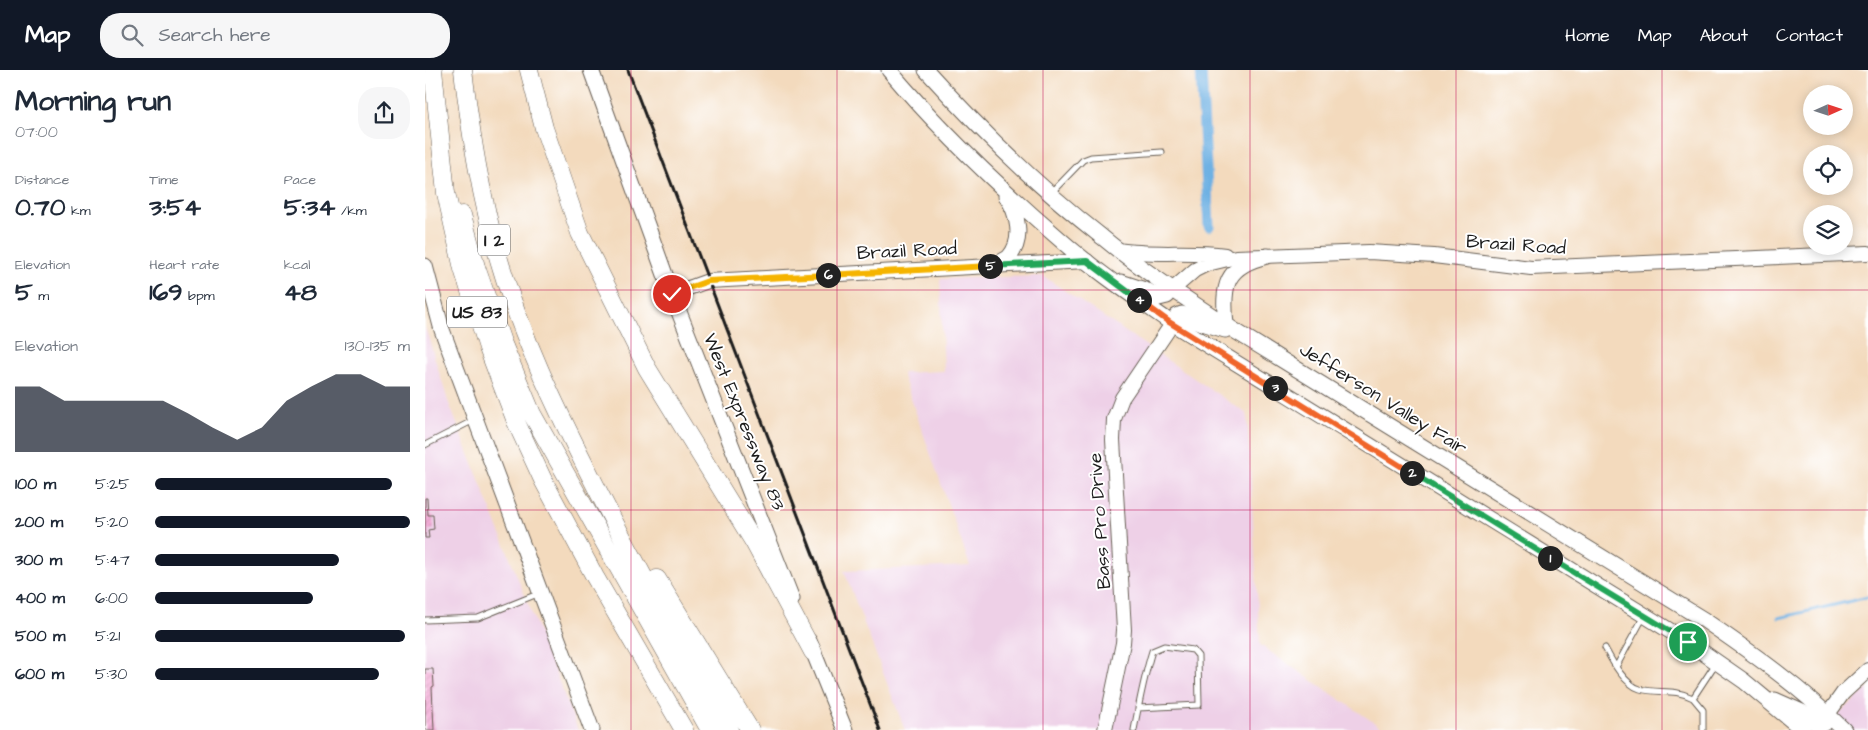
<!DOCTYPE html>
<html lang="en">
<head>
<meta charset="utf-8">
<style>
	body { margin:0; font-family:"Architects Daughter",sans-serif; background:#f6f6f7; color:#1f2937; height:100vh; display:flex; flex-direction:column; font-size:19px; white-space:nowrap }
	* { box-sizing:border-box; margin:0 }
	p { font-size:16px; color:#747a83 }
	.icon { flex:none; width:28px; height:28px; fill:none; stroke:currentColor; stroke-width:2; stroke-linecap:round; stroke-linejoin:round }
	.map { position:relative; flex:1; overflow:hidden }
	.side { display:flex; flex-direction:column; background:#fff; width:425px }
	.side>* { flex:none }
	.needle { width:32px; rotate:87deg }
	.buttons { position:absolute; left:1378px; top:15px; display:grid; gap:10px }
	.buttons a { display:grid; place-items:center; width:50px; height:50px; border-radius:50%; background:#fff; box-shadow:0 2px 12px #0003; font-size:25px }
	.pin { position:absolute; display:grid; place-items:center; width:42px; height:42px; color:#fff; margin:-21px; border:2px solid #fff; border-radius:50%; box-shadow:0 1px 5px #0007 }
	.km { position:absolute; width:25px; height:25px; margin:-12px; border-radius:50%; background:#222; color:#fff; font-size:14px; line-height:25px; text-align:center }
	.round { display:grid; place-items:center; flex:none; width:52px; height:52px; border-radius:20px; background:#f6f6f7 }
	.headline { display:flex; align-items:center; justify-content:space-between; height:85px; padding:0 15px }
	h1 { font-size:28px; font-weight:700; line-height:38px }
	.figures { display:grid; grid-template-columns:repeat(3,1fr); gap:8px; height:85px; padding:5px 15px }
	.figures div { display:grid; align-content:center }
	.figures b { font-size:25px; font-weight:700 }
	.figures small { font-size:14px; font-weight:400 }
	.figures p { font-size:14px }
	.chart { height:140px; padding:10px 15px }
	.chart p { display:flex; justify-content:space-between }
	.chart svg { width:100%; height:90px; margin-top:5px; fill:#111827; opacity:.7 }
	ul { padding:0 15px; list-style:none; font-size:16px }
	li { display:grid; grid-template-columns:80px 60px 1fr; align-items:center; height:38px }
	li i { height:12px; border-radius:6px; background:#111827 }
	header { display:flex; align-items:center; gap:30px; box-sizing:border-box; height:70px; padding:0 25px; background:#111827; color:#fff }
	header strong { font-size:24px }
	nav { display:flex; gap:28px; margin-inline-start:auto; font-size:18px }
	.search { width:350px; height:45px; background:#f6f6f7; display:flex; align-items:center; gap:12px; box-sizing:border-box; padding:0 18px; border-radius:20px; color:#747a83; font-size:19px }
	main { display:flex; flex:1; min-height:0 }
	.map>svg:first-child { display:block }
	.built { fill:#eed0e7 }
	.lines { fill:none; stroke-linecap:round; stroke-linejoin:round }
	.stream { stroke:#6eb1e3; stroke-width:3 }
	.canal { stroke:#6eb1e3; stroke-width:11 }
	.building { fill:url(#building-hatch) }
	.lane-casing { stroke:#675e54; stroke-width:7 }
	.secondary-casing { stroke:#675e54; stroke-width:16 }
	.primary-casing { stroke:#675e54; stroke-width:17 }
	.highway-casing { stroke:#675e54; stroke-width:19 }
	.lane { stroke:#fff; stroke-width:5 }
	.secondary { stroke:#fff; stroke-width:14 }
	.primary { stroke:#fff; stroke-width:15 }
	.highway { stroke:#fff; stroke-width:18 }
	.rail { stroke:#1c1c1c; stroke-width:3 }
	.split-1-casing { stroke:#fff; stroke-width:10 }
	.split-2-casing { stroke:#fff; stroke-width:10 }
	.split-3-casing { stroke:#fff; stroke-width:10 }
	.split-4-casing { stroke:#fff; stroke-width:10 }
	.split-5-casing { stroke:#fff; stroke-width:10 }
	.split-6-casing { stroke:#fff; stroke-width:10 }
	.split-7-casing { stroke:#fff; stroke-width:10 }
	.split-1 { stroke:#22a559; stroke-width:6 }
	.split-2 { stroke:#22a559; stroke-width:6 }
	.split-3 { stroke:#f0652b; stroke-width:6 }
	.split-4 { stroke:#f0652b; stroke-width:6 }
	.split-5 { stroke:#22a559; stroke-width:6 }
	.split-6 { stroke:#f5b400; stroke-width:6 }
	.split-7 { stroke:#f5b400; stroke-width:6 }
	.grid { fill:none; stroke:#c2185b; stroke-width:1; stroke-opacity:0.55 }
	.labels { text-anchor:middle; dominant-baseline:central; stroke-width:4; stroke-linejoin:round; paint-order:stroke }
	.shield { fill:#fff; stroke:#606060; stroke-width:1 }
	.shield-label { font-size:18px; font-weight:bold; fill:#1c1c1c }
	.street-label { font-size:19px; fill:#1c1c1c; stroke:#fff }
</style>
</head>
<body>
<header>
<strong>Map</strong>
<div class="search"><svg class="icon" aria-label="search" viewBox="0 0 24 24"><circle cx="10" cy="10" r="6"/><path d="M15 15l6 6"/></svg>Search here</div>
<nav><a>Home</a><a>Map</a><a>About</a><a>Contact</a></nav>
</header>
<main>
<section class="side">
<div class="headline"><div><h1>Morning run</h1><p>07:00</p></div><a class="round"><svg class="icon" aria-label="share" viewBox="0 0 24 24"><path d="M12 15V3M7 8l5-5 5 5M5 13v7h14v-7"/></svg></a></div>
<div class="figures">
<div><p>Distance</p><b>0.70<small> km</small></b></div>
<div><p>Time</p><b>3:54</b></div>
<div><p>Pace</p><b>5:34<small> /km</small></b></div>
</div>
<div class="figures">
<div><p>Elevation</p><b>5<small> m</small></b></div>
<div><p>Heart rate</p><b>169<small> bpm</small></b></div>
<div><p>kcal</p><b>48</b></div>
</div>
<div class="chart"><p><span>Elevation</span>130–135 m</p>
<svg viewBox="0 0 160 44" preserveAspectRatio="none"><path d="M0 44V12L10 12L20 19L30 19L40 19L50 19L60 19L70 25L80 32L90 38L100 32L110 19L120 12L130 6L140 6L150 12L160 12V44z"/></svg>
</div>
<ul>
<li><b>100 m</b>5:25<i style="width:93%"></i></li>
<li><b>200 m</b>5:20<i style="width:100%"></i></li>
<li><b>300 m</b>5:47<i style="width:72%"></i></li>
<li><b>400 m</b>6:00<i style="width:62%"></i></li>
<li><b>500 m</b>5:21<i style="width:98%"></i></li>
<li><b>600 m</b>5:30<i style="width:88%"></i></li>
</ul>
</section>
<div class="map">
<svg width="1443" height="660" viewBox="0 0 1443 660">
	<defs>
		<pattern id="building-hatch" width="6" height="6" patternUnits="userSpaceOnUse" patternTransform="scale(1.25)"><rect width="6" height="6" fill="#f3a8d5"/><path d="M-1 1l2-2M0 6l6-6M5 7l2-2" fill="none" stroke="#d090b6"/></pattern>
	</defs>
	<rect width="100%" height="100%" fill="#fff"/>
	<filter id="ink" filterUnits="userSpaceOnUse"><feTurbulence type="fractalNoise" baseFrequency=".02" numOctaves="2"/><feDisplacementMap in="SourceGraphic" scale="10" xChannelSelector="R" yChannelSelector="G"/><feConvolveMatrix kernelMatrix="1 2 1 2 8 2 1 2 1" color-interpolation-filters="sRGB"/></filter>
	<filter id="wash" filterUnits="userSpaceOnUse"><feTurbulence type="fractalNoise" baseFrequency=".0096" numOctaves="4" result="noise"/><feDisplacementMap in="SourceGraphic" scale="20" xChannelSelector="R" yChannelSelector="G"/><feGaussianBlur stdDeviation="1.12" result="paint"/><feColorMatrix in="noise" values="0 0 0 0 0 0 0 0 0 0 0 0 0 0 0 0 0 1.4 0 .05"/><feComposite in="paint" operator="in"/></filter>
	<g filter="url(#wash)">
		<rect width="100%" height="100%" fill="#f3dabd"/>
		<!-- built -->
		<path class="built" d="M618 206 822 344 835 575 960 660H480L419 501 545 496 477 303 519 301 515 209Z
			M0 257 23 331 153 660H0Z
			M1443 618V660H1396Z"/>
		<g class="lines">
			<!-- stream -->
			<path class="stream" d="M1354 548 1443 527"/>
			<!-- canal -->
			<path class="canal" d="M776 0 784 156"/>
		</g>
		<g id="blocks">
			<!-- building -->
			<path class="building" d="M0 428H2L3 445H8L9 459 3 460 4 468H0Z
				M0 599H8L9 616 7 617 9 660H0Z"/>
		</g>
	</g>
	<g filter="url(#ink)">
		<use href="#blocks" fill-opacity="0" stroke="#675e54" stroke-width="1"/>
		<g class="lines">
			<!-- lane casing -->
			<g class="lane-casing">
				<path id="lane" d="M627 122 658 90 666 87 737 82
					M0 375 49 350
					M0 550 53 548 115 523
					M1180 578C1187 591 1199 614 1215 619 1233 624 1249 618 1268 628
					M1191 597 1219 546
					M709 660C714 633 719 607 727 581L739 576 768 580 773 586 774 635 713 638
					M1278 660V640L1268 628 1291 593"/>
			</g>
			<!-- secondary casing -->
			<g class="secondary-casing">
				<path id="secondary" d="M693 180C729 186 765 180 800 185
					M747 220 770 200 782 194 811 187 944 182 1009 186 1106 198 1443 183
					M247 224 283 211 662 191
					M1403 644 1418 623 1443 600
					M680 660 698 573 699 560 688 370 689 349 697 328 747 254"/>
			</g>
			<!-- primary casing -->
			<g class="primary-casing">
				<path id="primary" d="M166 0 247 224 367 529
					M464 0C516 62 576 119 638 172 671 201 708 226 745 252L1263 572 1319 611 1378 660
					M501 0C555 60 613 117 677 167 718 201 763 230 807 259L1279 550C1329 584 1376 618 1419 660
					M570 195C574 193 580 190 584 187 599 170 593 143 581 126
					M0 196 17 260 167 660
					M696 212 723 221 734 228 742 226 747 220
					M747 254 752 246 757 244 774 252 800 260
					M801 255C797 215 800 196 842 186
					M384 571 420 660
					M1350 630 1377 642 1393 655 1400 653 1403 644"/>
			</g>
			<!-- highway casing -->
			<g class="highway-casing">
				<path id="highway" d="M8 0 21 123 38 199 63 278 92 354 118 410 170 507 259 660
					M38 0C46 65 56 130 75 193 97 267 130 336 165 405 208 491 256 576 304 660
					M104 0 119 58 155 163 222 298 329 472 388 582
					M37 145 51 197 77 272 107 344 285 660
					M232 509 325 660"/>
			</g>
			<!-- lane -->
			<use href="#lane" class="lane"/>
			<!-- secondary -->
			<use href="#secondary" class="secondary"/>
			<!-- primary -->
			<use href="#primary" class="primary"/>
			<!-- highway -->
			<use href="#highway" class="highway"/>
			<!-- rail -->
			<path class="rail" d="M203 0 455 660"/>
		</g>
	</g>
	<g class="lines" filter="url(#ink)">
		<!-- split-1 casing -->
		<g class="split-1-casing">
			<path id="split-1" d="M1125 488 1263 572"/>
		</g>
		<!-- split-2 casing -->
		<g class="split-2-casing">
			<path id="split-2" d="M987 403 1125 488"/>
		</g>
		<!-- split-3 casing -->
		<g class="split-3-casing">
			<path id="split-3" d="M850 318 987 403"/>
		</g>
		<!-- split-4 casing -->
		<g class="split-4-casing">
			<path id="split-4" d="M714 230 744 252 850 318"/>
		</g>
		<!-- split-5 casing -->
		<g class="split-5-casing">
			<path id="split-5" d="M565 196 662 191 714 230"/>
		</g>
		<!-- split-6 casing -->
		<g class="split-6-casing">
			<path id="split-6" d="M403 205 565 196"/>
		</g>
		<!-- split-7 casing -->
		<g class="split-7-casing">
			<path id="split-7" d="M247 224 283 211 403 205"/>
		</g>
		<!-- split-1 -->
		<use href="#split-1" class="split-1"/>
		<!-- split-2 -->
		<use href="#split-2" class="split-2"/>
		<!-- split-3 -->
		<use href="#split-3" class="split-3"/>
		<!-- split-4 -->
		<use href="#split-4" class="split-4"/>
		<!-- split-5 -->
		<use href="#split-5" class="split-5"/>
		<!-- split-6 -->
		<use href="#split-6" class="split-6"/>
		<!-- split-7 -->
		<use href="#split-7" class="split-7"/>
	</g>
	<!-- grid -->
	<path class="grid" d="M206 0V660M412 0V660M618 0V660M825 0V660M1031 0V660M1237 0V660M0 220H1443M0 440H1443"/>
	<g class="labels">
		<!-- shield labels -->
		<g class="shield">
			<rect x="53" y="154.5" width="32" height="31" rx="4"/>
			<rect x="22" y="226.5" width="60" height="31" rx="4"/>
		</g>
		<g class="shield-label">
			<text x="69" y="170">I 2</text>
			<text x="52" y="242">US 83</text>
		</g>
		<!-- street labels -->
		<g class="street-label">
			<text transform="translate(1091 175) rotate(4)">Brazil Road</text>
			<text transform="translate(482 181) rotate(-3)">Brazil Road</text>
			<text transform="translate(958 329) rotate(32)">Jefferson Valley Fair</text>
			<text transform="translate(319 352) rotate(68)">West Expressway 83</text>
			<text transform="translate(675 451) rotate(-94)">Bass Pro Drive</text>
		</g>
	</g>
</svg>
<div class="buttons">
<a><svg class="needle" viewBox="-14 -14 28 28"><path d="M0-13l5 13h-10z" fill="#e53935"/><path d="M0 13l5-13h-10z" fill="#747a83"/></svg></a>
<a><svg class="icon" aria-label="locate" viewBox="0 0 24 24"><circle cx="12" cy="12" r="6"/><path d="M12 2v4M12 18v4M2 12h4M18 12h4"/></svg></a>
<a><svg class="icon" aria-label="layers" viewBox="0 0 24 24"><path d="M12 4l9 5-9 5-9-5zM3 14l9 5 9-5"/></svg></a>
</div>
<div class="pin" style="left:1263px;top:572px;background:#1e9e55"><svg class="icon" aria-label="arrive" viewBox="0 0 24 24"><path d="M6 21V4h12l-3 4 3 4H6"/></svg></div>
<div class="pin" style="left:247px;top:224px;background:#d93025"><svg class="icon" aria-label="check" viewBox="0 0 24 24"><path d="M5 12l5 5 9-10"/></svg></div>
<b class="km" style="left:1125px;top:488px">1</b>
<b class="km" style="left:987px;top:403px">2</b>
<b class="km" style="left:850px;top:318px">3</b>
<b class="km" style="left:714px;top:230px">4</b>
<b class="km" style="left:565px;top:196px">5</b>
<b class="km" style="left:403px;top:205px">6</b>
</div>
</main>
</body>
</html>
